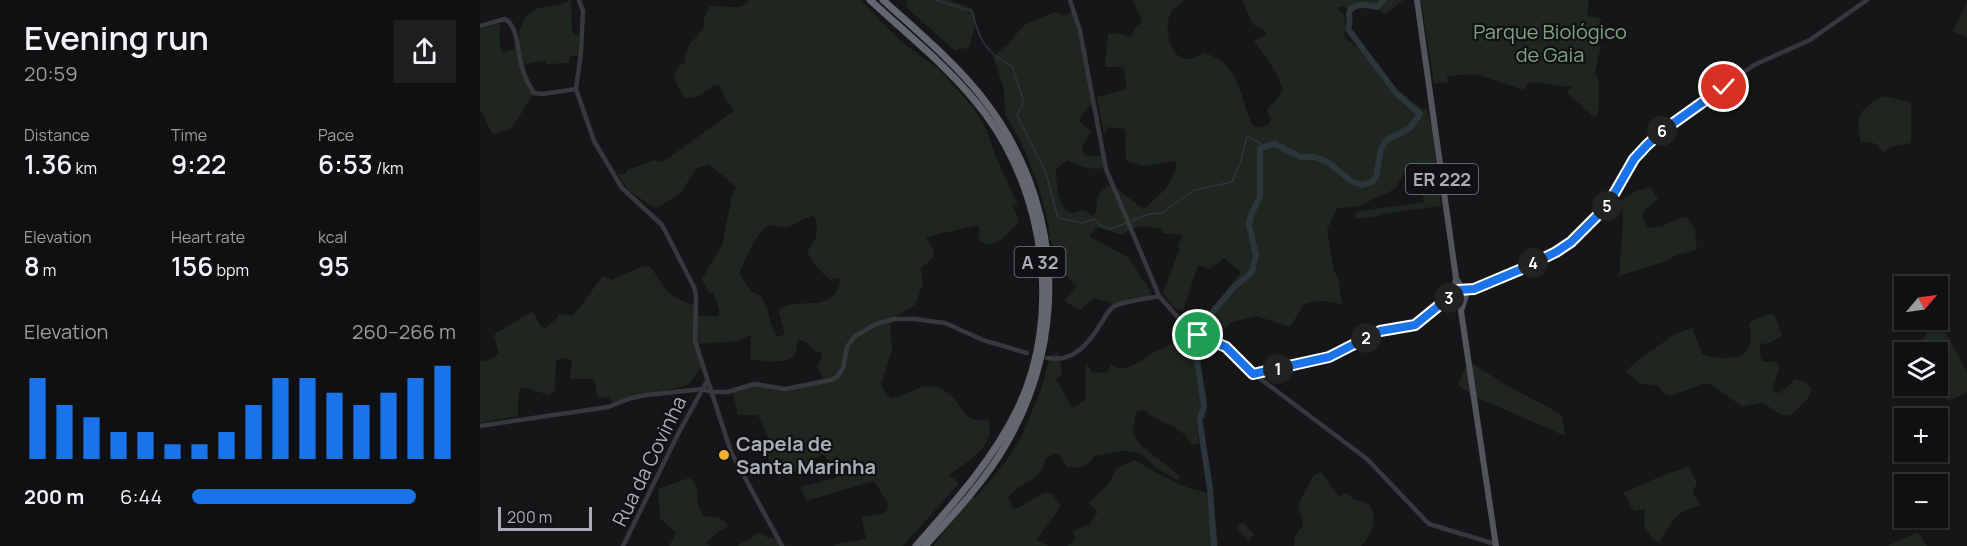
<!DOCTYPE html>
<html lang="en">
<head>
<meta charset="utf-8">
<style>
	body { margin:0; font-family:Manrope,sans-serif; background:#1e1e20; color:#f1f3f6; height:100vh; display:flex; flex-direction:column; font-size:22px; white-space:nowrap }
	* { box-sizing:border-box; margin:0 }
	p { font-size:20px; color:#9c9d9f }
	.icon { flex:none; width:33px; height:33px; fill:none; stroke:currentColor; stroke-width:2; stroke-linecap:round; stroke-linejoin:round }
	.map { position:relative; flex:1; overflow:hidden }
	.details { display:flex; flex-direction:column; background:#101012; width:480px }
	.details>* { flex:none }
	.needle { width:39px; rotate:61deg }
	.fabs { position:absolute; left:1414px; top:276px; display:grid; gap:12px }
	.fabs a { display:grid; place-items:center; width:54px; height:54px; border-radius:0px; background:#101012; box-shadow:0 2px 4px #0004,0 0 0 2px #303032; font-size:30px }
	.scale { position:absolute; left:18px; bottom:15px; width:94px; box-sizing:border-box; padding-left:6px; border:3px solid #a8adb8; border-top:0; font-size:16px; line-height:21px; white-space:nowrap; color:#a8adb8; -webkit-text-stroke:4px #111113; paint-order:stroke }
	.pin { position:absolute; display:grid; place-items:center; width:51px; height:51px; color:#fff; margin:-26px; border:3px solid #fff; border-radius:50%; box-shadow:0 2px 6px #0007 }
	.km { position:absolute; width:30px; height:30px; margin:-15px; border-radius:50%; background:#222; color:#fff; font-size:16px; line-height:30px; text-align:center }
	.round { display:grid; place-items:center; flex:none; width:63px; height:63px; border-radius:0px; background:#1e1e20 }
	.summary { display:flex; align-items:center; justify-content:space-between; height:102px; padding:0 24px }
	h1 { font-size:33px; font-weight:600; line-height:45px }
	.figures { display:grid; grid-template-columns:repeat(3,1fr); gap:9px; height:102px; padding:6px 24px }
	.figures div { display:grid; align-content:center }
	.figures b { font-size:26px; font-weight:600 }
	.figures small { font-size:16px; font-weight:400 }
	.figures p { font-size:16px }
	.chart { height:168px; padding:12px 24px }
	.chart p { display:flex; justify-content:space-between }
	.chart svg { width:100%; height:108px; margin-top:6px; stroke:#1a73e8; stroke-width:6 }
	ul { padding:0 24px; list-style:none; font-size:20px }
	li { display:grid; grid-template-columns:96px 72px 1fr; align-items:center; height:45px }
	li i { height:15px; border-radius:8px; background:#1a73e8 }
	main { display:flex; flex:1; min-height:0 }
	.map>svg:first-child { display:block }
	.green { fill:#1e261f; fill-rule:evenodd }
	.lines { fill:none; stroke-linecap:round; stroke-linejoin:round }
	.stream { stroke:#2c353c; stroke-width:1.5 }
	.river { stroke:#2c353c; stroke-width:6 }
	.tertiary { stroke:#37383d; stroke-width:4.5 }
	.primary { stroke:#53555c; stroke-width:6 }
	.motorway { stroke:#63666e; stroke-width:7 }
	.route-casing { stroke:#fff; stroke-width:12 }
	.route { stroke:#1a73e8; stroke-width:8 }
	.poi-dot { fill:#f2b134; stroke:#111113; stroke-width:2 }
	.labels { text-anchor:middle; dominant-baseline:central; stroke-width:4.5; stroke-linejoin:round; paint-order:stroke }
	.shield { fill:#111113; stroke:#7b7e86; stroke-width:1.5 }
	.shield-label { font-size:18px; font-weight:bold; fill:#a8adb8 }
	.park-label { font-size:20px; fill:#7fa381; stroke:#111113 }
	.poi-label { font-size:20px; font-weight:bold; fill:#a8adb8; stroke:#111113; text-anchor:start }
	.street-label { font-size:20px; fill:#a8adb8; stroke:#111113 }
</style>
</head>
<body>
<main>
<section class="details">
<div class="summary"><div><h1>Evening run</h1><p>20:59</p></div><a class="round"><svg class="icon" aria-label="share" viewBox="0 0 24 24"><path d="M12 15V3M7 8l5-5 5 5M5 13v7h14v-7"/></svg></a></div>
<div class="figures">
<div><p>Distance</p><b>1.36<small> km</small></b></div>
<div><p>Time</p><b>9:22</b></div>
<div><p>Pace</p><b>6:53<small> /km</small></b></div>
</div>
<div class="figures">
<div><p>Elevation</p><b>8<small> m</small></b></div>
<div><p>Heart rate</p><b>156<small> bpm</small></b></div>
<div><p>kcal</p><b>95</b></div>
</div>
<div class="chart"><p><span>Elevation</span>260–266 m</p>
<svg viewBox="0 0 160 44" preserveAspectRatio="none"><path d="M5 44V11M15 44V22M25 44V27M35 44V33M45 44V33M55 44V38M65 44V38M75 44V33M85 44V22M95 44V11M105 44V11M115 44V17M125 44V22M135 44V17M145 44V11M155 44V6"/></svg>
</div>
<ul>
<li><b>200 m</b>6:44<i style="width:85%"></i></li>
</ul>
</section>
<div class="map">
<svg width="1487" height="546" viewBox="0 0 1487 546">
	<rect width="100%" height="100%" fill="#161618"/>
	<!-- green -->
	<path class="green" d="M91 0 92 30 94 34 100 36 99 56H90L89 63 67 64 64 60 40 65 54 93 32 128 13 135 0 109V29L19 24C22 34 16 40 23 53L39 47C37 29 44 10 64 7 78 4 77 7 91 0Z
		M269 0H381L421 42 458 68 492 106 507 130 515 155 538 205 532 203 539 222 521 240 509 245 499 241V225L446 237 454 251 453 258 441 268 443 284 435 305 410 320 412 350 401 385 410 398C425 396 442 383 456 387 478 393 482 417 495 420 499 421 505 420 509 419 515 448 489 460 469 475L479 483 423 546H353C363 540 375 544 386 538L381 516 398 515 407 511 408 504 394 481 326 501 320 487 356 478C357 469 348 461 343 454L311 473 302 459 291 464 282 448 289 441 278 415H258L253 393 270 383 278 382 303 388 338 381 343 377 337 366 342 357 341 352 335 351C328 345 327 341 318 339 317 344 317 350 315 354 309 366 281 360 270 359L271 335 257 341 218 344 221 367 208 385 133 403 129 396 118 398 114 379H90L92 360 84 358 76 361 75 390 69 395 46 388 41 389 38 395V416L0 423V361L10 360 19 353 14 336 16 333 52 312 55 315 60 326 65 328 76 319 79 314 93 316 123 276 132 280 163 266H170C186 289 187 298 216 305L218 316H239V309L233 293 229 294 222 279 242 245 252 196 256 187 229 164 217 168 200 193 176 209 148 190 138 174H145L147 170 175 160 182 162 187 159 255 110 246 101 240 85 233 86 217 97 205 98C197 85 187 73 204 63L206 52 210 44 224 28V19L229 7C243 3 258 14 269 0ZM334 216C340 227 337 242 327 250 329 260 342 273 350 280L358 278 361 281C350 315 324 296 300 309L299 313 305 334 297 337C287 324 291 296 271 291L259 273C265 262 277 229 289 226 296 224 301 229 308 227 317 224 324 217 334 216Z
		M428 0H468L492 8 496 20 489 48 479 49 475 51 426 7Z
		M653 0H703C700 7 693 7 690 14 684 27 689 62 711 59 715 58 720 55 724 53 762 64 758 96 773 126L779 128 788 125 791 120 787 110 803 91 797 74 774 41 786 35 787 33 773 24 762 0H923L905 15C896 5 883 4 871 10L861 6 857 8C867 15 866 25 864 36L868 41 888 53 917 89 943 110 946 108 952 126 961 206 899 214V216L878 219 875 218V213L880 211 944 202 939 169 924 174 915 189 879 206 857 208 847 230 854 271 859 281 862 305C849 300 837 300 824 304L810 327 776 316 752 322 734 338 731 337C724 350 719 364 721 379 722 385 727 392 727 398 727 405 724 407 726 417L716 422 719 444 712 445 705 435 692 425C682 424 671 415 663 410L656 412 652 433 663 447 700 476 699 481 674 467 668 459 657 452 644 451 614 456C607 468 601 468 587 467L579 454 575 453 565 459C566 478 537 483 528 498L533 507 536 509 563 493 567 492 573 495 581 506 556 540 569 546H453L492 496 495 498 527 460 540 440 561 390 570 356 579 352 582 374 576 379 592 408 605 400 606 364 612 372C621 373 627 375 631 365L642 369 658 363 671 353 689 345 697 339 698 335 706 328H713L720 326 761 272 747 261 745 258 729 269 718 265 703 311 693 307 683 293 700 248 698 247 702 235 683 233V229C665 226 657 223 642 235L617 227 609 236 648 257 670 290 671 299 641 306 614 298 600 310 584 301 597 286 578 267 571 240H569V228L559 187 541 142 525 114 524 89 513 56 529 43 544 25 574 12 583 15 592 12 601 44 612 103 601 115 600 122 611 131C608 138 603 142 602 149L606 156H621L624 168C609 170 600 167 587 160L576 170C576 179 579 210 589 212 599 215 601 204 612 216L616 213C617 199 616 189 632 185L663 209C680 196 692 185 697 163L693 161 664 166 646 161 645 129 629 127 624 134 617 97 647 89 643 67H625L628 34 636 33 651 37 656 27 662 22Z
		M941 0H1109L1107 16 1121 18 1115 45 1121 46 1115 73 1119 80 1118 114 1115 118 1087 93 1092 87 1049 82 1044 90 996 74 967 76 968 82 954 84Z
		M1487 1V38L1473 31Z
		M1403 96 1431 102V143L1414 146 1403 152C1396 143 1393 140 1381 143 1375 116 1378 110 1403 96Z
		M1171 187 1178 200 1164 211 1163 218 1168 228 1182 226 1203 217H1207L1215 229 1217 250 1197 255 1186 261 1139 276 1143 222 1141 200 1156 191Z
		M1291 314 1295 316 1302 335 1290 343 1281 344C1279 351 1279 356 1283 362H1298L1299 369 1292 388 1294 392 1300 393 1315 379 1326 382 1331 388 1329 397 1311 415C1295 418 1290 402 1278 403 1273 404 1267 406 1263 407L1232 385 1226 383 1190 396 1184 394 1177 385 1160 384 1146 371 1157 361 1195 334 1212 328 1222 354C1249 363 1279 360 1269 324L1271 321Z
		M1458 318 1487 372V392L1469 401C1453 390 1458 370 1458 352H1436L1446 334 1439 320Z
		M992 363 1026 385 1079 413 1082 416 1085 436 998 398 977 385 986 367Z
		M654 460C671 469 688 480 706 487 716 491 723 490 733 495L738 546H587L596 539 592 531 611 524 612 519 618 512 609 503C620 491 631 485 636 469Z
		M1209 466 1213 477 1217 481 1213 493 1221 506C1196 510 1191 522 1180 542L1173 539 1164 526 1165 509 1154 511 1143 493 1179 477Z
		M841 472 859 497 867 493 874 500C903 501 896 532 881 546H814L815 537 823 525 818 505 834 475Z
		M209 478C222 487 215 498 219 507 220 511 222 514 224 517 237 516 240 516 248 526L235 534 226 543 230 546H189L196 533 180 518 178 489Z
		M763 522 774 535 768 541 756 527Z
		M280 532 288 538H297L301 546H257Z
		M1438 532 1447 546H1409V545Z"/>
	<g class="lines">
		<!-- stream -->
		<path class="stream" d="M455 0 492 11C499 39 505 53 532 66L544 102 537 115 566 173 578 218 603 223 614 219 620 225 630 229 646 223
			M651 221 669 214 682 213 714 190 752 182 761 161 767 136 785 146"/>
		<!-- river -->
		<path class="river" d="M720 419 724 406 717 361V342L731 314 754 287 772 272 776 255 769 225 771 215 780 196V148L795 144 820 157H835L848 162 871 181 882 185 892 182 896 177 901 148 907 140 930 128 940 114 916 93 868 29C871 22 869 21 869 14 870 2 889 5 897 7L904 0
			M720 424 730 489 734 546"/>
		<!-- tertiary -->
		<path class="tertiary" d="M99 0 103 11 101 52 96 89 114 141 142 188 182 225 214 287 216 295 215 341 251 452 302 546
			M590 0 600 31 626 169 679 296 710 331 749 349 770 371 887 459 949 524 1015 544
			M0 26 25 19C39 27 37 53 42 67 44 76 49 85 54 93L62 94 96 89
			M984 291 994 289 1044 268 1076 252 1091 242 1127 206 1159 153 1185 129 1274 65 1330 40 1387 0
			M567 358C594 363 609 343 622 322 625 317 628 311 633 307 642 301 667 299 679 296
			M773 374 849 357 900 331 935 325 975 293
			M0 426 128 407 151 398 167 395 222 389 232 392H248L274 384 305 389 351 380 358 376 363 368 367 347 374 337 396 324 414 319H435L465 323 503 340 547 353
			M143 546 198 434 227 381"/>
		<!-- primary -->
		<path class="primary" d="M937 0 976 278 974 296 979 301 981 311 1016 546
			M977 280 986 295 982 308"/>
		<!-- motorway -->
		<path class="motorway" d="M390 0C429 36 474 71 506 115 565 195 582 316 538 408 513 460 474 503 436 546
			M403 0C437 31 472 60 501 96 582 198 591 334 525 446 504 482 473 515 445 546"/>
	</g>
	<g class="lines">
		<!-- route casing -->
		<g class="route-casing">
			<path id="route" d="M718 335 746 347 773 374 849 357 900 331 935 325 978 290 994 289 1044 268 1076 252 1091 242 1127 206 1154 159 1167 145 1185 129 1244 87"/>
		</g>
		<!-- route -->
		<use href="#route" class="route"/>
	</g>
	<!-- markers -->
	<circle class="poi-dot" cx="244" cy="455" r="6"/>
	<g class="labels">
		<!-- shield labels -->
		<g class="shield">
			<rect x="926" y="164" width="72" height="30" rx="4.5"/>
			<rect x="534.5" y="247" width="51" height="30" rx="4.5"/>
		</g>
		<g class="shield-label">
			<text x="962" y="179">ER 222</text>
			<text x="560" y="262">A 32</text>
		</g>
		<!-- park labels -->
		<g class="park-label">
			<text x="1070" y="31">Parque Biológico<tspan x="1070" dy="23">de Gaia</tspan></text>
		</g>
		<!-- poi labels -->
		<g class="poi-label">
			<text x="256" y="443">Capela de<tspan x="256" dy="23">Santa Marinha</tspan></text>
		</g>
		<!-- street labels -->
		<g class="street-label">
			<text transform="translate(169 461) rotate(-64)">Rua da Covinha</text>
		</g>
	</g>
</svg>
<div class="fabs">
<a><svg class="needle" viewBox="-14 -14 28 28"><path d="M0-13l5 13h-10z" fill="#e53935"/><path d="M0 13l5-13h-10z" fill="#9c9d9f"/></svg></a>
<a><svg class="icon" aria-label="layers" viewBox="0 0 24 24"><path d="M12 4l9 5-9 5-9-5zM3 14l9 5 9-5"/></svg></a>
<a>+</a>
<a>−</a>
</div>
<div class="scale">200 m</div>
<div class="pin" style="left:718px;top:335px;background:#1e9e55"><svg class="icon" aria-label="arrive" viewBox="0 0 24 24"><path d="M6 21V4h12l-3 4 3 4H6"/></svg></div>
<div class="pin" style="left:1244px;top:87px;background:#d93025"><svg class="icon" aria-label="check" viewBox="0 0 24 24"><path d="M5 12l5 5 9-10"/></svg></div>
<b class="km" style="left:798px;top:369px">1</b>
<b class="km" style="left:886px;top:338px">2</b>
<b class="km" style="left:969px;top:298px">3</b>
<b class="km" style="left:1053px;top:263px">4</b>
<b class="km" style="left:1127px;top:206px">5</b>
<b class="km" style="left:1182px;top:131px">6</b>
</div>
</main>
</body>
</html>
